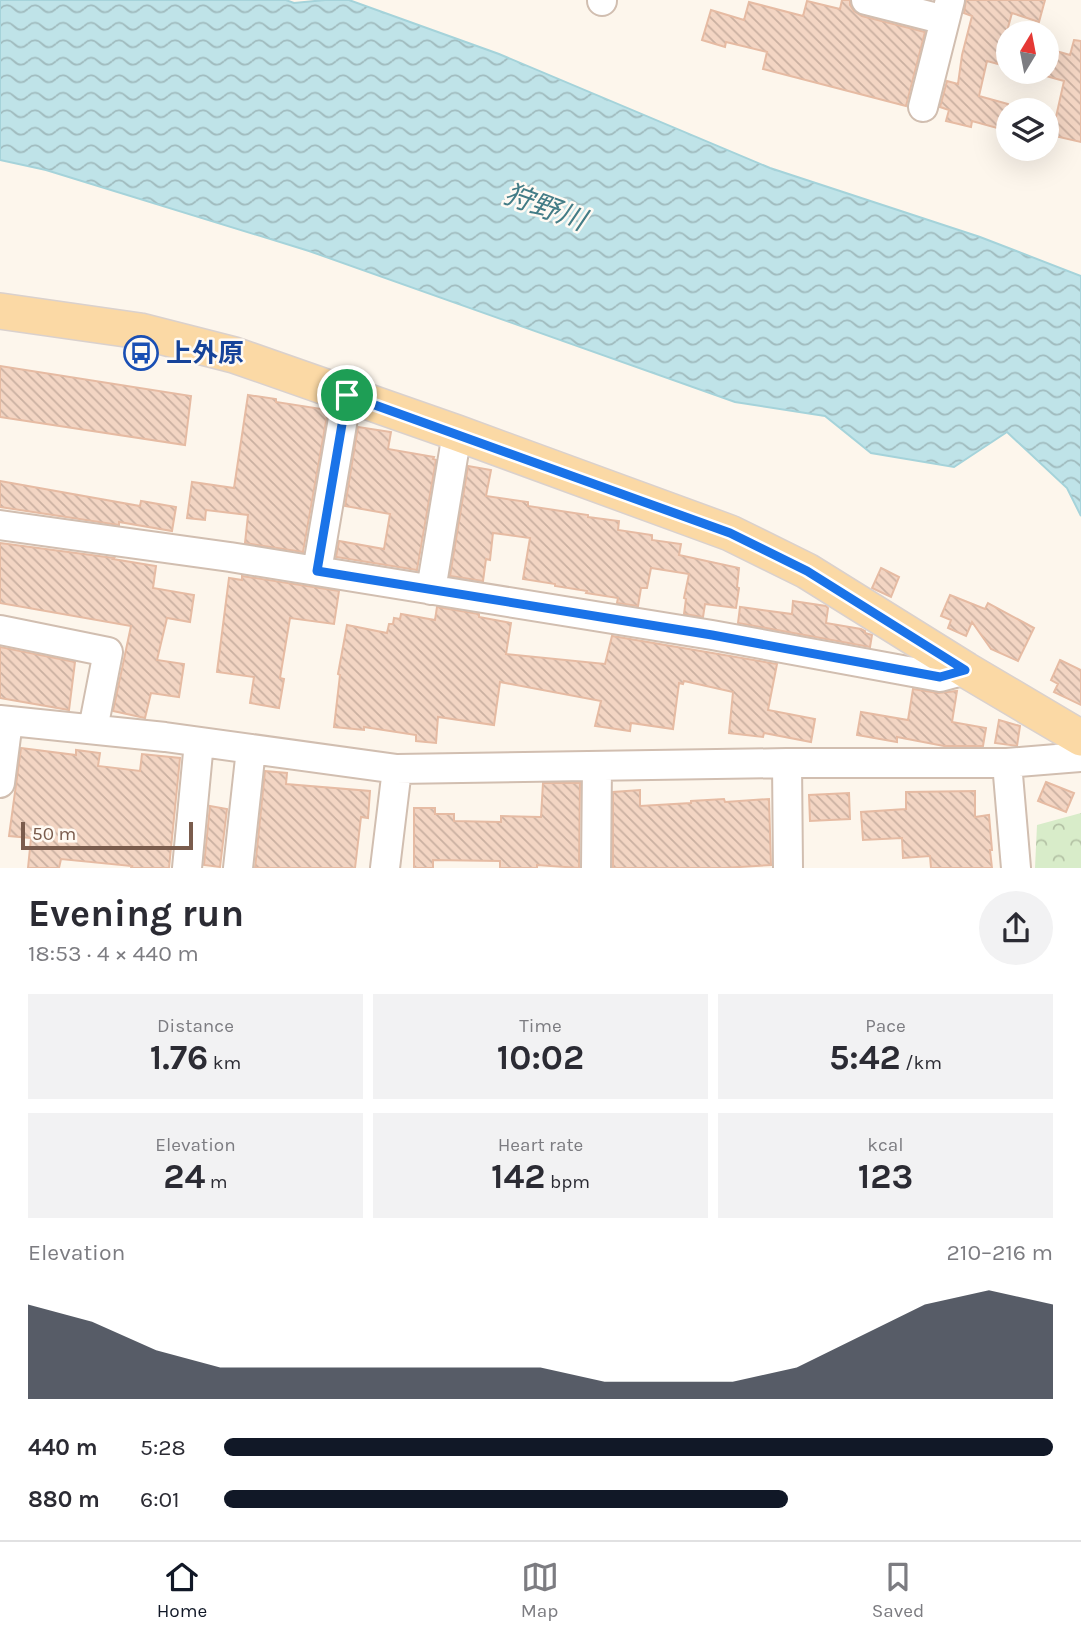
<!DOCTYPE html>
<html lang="en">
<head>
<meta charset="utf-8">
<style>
	body { margin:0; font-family:Karla,"Noto Sans JP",sans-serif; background:#f2f2f3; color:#2b2b33; height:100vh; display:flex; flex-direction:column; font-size:26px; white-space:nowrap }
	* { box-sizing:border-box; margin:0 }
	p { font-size:23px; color:#7c7c81 }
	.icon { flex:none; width:38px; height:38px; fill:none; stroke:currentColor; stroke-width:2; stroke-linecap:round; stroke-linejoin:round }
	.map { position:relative; height:868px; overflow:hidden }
	.panel { display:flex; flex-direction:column; background:#fff; flex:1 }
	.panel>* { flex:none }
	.needle { width:46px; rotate:10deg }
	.controls { position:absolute; left:996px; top:21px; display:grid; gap:14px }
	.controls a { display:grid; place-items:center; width:63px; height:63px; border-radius:50%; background:#fff; box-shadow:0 7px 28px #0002; font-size:35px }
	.scale { position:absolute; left:21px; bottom:18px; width:172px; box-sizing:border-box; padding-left:7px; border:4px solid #7a5c4d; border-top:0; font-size:19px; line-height:24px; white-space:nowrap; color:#7a5c4d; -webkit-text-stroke:5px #fffaf3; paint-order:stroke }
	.pin { position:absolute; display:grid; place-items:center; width:60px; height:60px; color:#fff; margin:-30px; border:4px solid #fff; border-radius:50%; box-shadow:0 2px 7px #0007 }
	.round { display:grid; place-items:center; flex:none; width:74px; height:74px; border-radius:37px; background:#f2f2f3 }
	.headline { display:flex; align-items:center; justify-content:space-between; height:119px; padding:0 28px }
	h1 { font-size:38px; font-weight:700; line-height:52px }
	.figures { display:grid; grid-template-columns:repeat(3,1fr); gap:10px; height:119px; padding:7px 28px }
	.figures div { display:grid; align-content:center; border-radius:0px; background:#f2f2f3; text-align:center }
	.figures b { font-size:35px; font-weight:700 }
	.figures small { font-size:19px; font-weight:400 }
	.figures p { font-size:19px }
	.chart { height:196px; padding:14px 28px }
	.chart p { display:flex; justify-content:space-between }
	.chart svg { width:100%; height:126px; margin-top:7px; fill:#111827; opacity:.7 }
	ul { padding:0 28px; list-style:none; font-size:23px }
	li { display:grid; grid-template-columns:112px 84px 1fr; align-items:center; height:52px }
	li i { height:18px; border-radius:9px; background:#111827 }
	.tab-bar { display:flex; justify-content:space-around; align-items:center; height:98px; border-top:2px solid #e1e1e2; background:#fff; font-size:19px; color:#7c7c81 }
	.tab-bar a { display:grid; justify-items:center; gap:4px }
	.tab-bar .on { color:#111827 }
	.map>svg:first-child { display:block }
	.forest { fill:url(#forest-crowns) }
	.water { fill:url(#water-waves); stroke:#a5d3da; stroke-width:2 }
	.building { fill:url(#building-back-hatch); stroke:#e6bba3; stroke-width:2 }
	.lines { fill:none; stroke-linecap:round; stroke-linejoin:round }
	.minor-casing { stroke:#d1beb0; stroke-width:32 }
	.major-casing { stroke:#dad1cd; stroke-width:38 }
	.minor { stroke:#fff; stroke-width:28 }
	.major { stroke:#fbd9a5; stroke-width:35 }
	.route-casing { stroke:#fff; stroke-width:14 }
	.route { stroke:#1a73e8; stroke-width:9 }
	.labels { text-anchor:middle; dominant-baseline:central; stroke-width:5; stroke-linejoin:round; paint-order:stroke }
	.transit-label { font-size:26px; font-weight:bold; fill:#164399; stroke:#fffaf3; text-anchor:start }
	.water-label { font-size:28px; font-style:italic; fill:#437c86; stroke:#fffaf3 }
</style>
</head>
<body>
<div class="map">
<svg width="1081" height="868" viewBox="0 0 1081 868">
	<defs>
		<pattern id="forest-crowns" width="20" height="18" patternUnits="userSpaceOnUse" patternTransform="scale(1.75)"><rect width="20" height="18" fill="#d8ecc9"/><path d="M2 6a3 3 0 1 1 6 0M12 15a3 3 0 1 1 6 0" fill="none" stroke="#b4c2a5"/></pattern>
		<pattern id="water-waves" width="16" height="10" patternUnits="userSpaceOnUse" patternTransform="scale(1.75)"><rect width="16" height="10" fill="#bfe3e8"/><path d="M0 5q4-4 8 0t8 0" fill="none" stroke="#a0bbbe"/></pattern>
		<pattern id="building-back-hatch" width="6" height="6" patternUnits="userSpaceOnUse" patternTransform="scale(1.75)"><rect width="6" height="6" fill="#f3d5c3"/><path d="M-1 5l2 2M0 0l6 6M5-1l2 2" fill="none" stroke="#cab0a1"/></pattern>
	</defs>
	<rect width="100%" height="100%" fill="#fdf6ec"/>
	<!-- forest -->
	<path class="forest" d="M1081 813V868H1035L1037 825Z"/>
	<!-- water -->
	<path class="water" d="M0 0H286L294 3 325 0H349L499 54 770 168 980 237 1081 276V516L1067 488 1007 432 954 467 871 453 825 416 735 402 309 251 46 170 0 160Z"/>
	<!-- building -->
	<path class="building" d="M842 0H850V5L854 11 862 16 925 32 906 106 763 69 767 52 726 42 725 47 702 40 711 10 744 20 749 2 803 16 807 1 840 9Z
		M966 0H1045L1039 22 1012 13 998 64 987 61 979 96 1008 104V131L972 121 971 127 946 121 949 110 940 107 947 81 958 84 962 55 972 16 964 13Z
		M1074 40 1081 41V142L1046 134V114L1056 117 1064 81 1046 76V48L1070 55Z
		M0 366 191 396 185 445 0 417Z
		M248 395 276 399V402L328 410 303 552 245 543 248 515 206 510 205 520 187 518 192 482 234 488Z
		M358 427 391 432 388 449 434 457 433 459 436 460 417 570 336 557 339 541 384 549 390 514 345 506Z
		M468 466 491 470 486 496 528 502V506L588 515V517L619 521 618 530 652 535V540L681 544 679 555 739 568 737 587 739 588 736 608 705 604 703 617 684 614 686 599 684 598 689 574 651 568 647 588H641L638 606 617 603 618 598 586 593 587 591 555 586V584L523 579 530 538 493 533 490 560 486 559 483 581 450 576Z
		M0 481 140 506 141 501 176 507 172 531 119 522V525L0 507Z
		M0 543 114 558 113 559 156 566 153 588 194 595 190 622 167 618 157 660 184 664 179 697 151 693 145 718 113 711 131 626 0 603Z
		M881 568 899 577 891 597 872 588Z
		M242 576 339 591 334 624 290 618 280 678 284 679 279 708 250 703 254 677 217 672 229 578 242 580Z
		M950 595 985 609 988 603 1034 628 1018 661 991 649 972 622 966 636 948 628 951 620 941 616Z
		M793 601 826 606 828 608 826 623 861 629 865 631V633L872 635 870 647 738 623 740 607 792 614Z
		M437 607 479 614V617L511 623 506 654 605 664 612 636 777 664 768 710 815 719 811 742 764 733 763 737 729 733 733 692 684 681 683 684 679 683 673 729 631 723 630 731 595 726 601 701 500 682 494 725 438 717 436 743 416 741V735L364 727V730L334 727 340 675 338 674 347 625 387 633 389 624H393L394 618 400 619 401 614 435 620Z
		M0 647 75 662 69 710 0 698Z
		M1060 660 1081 670V705L1054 692 1058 684 1051 680Z
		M913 689 938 693 957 691 952 722 986 728 983 746H944L897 737V742L857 735 861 712 908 720Z
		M999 720 1020 726 1017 746 995 743Z
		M21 748 76 755V750L100 753 98 766 140 771 142 754 180 758 169 868H131L132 866 61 859 59 868H28L31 838 9 836Z
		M265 771 287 773 286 784 370 791 368 818 361 817 355 868H255Z
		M1046 782 1074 793 1066 812 1038 801Z
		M543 783H580L579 868 537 865V868H500V861L433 860V868H414V808H435V814H454V821L501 822V816L541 817Z
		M640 790V806L691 803V801L724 799 725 802 769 799 771 865 724 868H613V792Z
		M975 791V817L989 815 992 850H990L992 868H931L930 856 903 858 902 838 863 840 861 812 906 809V792Z
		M849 793 850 819 810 821 809 795Z
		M210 806 227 809 220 867 204 865Z"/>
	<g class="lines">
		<!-- minor casing -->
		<g class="minor-casing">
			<path id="minor" d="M866 0 945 20
				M602 1V0
				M923 107 950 0
				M0 525 230 557 712 635 940 677 966 670
				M317 571 347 395
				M431 590 457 433
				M0 630 108 652 93 729
				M0 720 165 737 397 769 787 763H1007L1081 757
				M787 763 788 868
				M1007 763 1016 868
				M0 783 8 721
				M187 868 199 742
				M238 868 251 749
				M385 868 397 769
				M596 868 597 766"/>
		</g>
		<!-- major casing -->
		<g class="major-casing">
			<path id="major" d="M0 311 140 331 234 355 457 433 730 533 807 571 966 670 1081 738"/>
		</g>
		<!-- minor -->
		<use href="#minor" class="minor"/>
		<!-- major -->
		<use href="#major" class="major"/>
	</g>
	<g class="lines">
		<!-- route casing -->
		<g class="route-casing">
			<path id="route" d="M347 395 730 533 807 571 965 670 940 677 712 635 317 571Z"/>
		</g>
		<!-- route -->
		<use href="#route" class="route"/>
	</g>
	<!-- icons -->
	<defs>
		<g id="bus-ring" transform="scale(1.75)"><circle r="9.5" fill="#fffaf3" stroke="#1a4fb4" stroke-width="1.5"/><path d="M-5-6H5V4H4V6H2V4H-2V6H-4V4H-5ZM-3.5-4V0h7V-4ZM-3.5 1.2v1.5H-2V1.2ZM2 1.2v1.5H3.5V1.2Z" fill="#1a4fb4"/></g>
	</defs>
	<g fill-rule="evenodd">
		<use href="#bus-ring" x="141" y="353"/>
	</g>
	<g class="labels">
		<!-- transit labels -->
		<g class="transit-label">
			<text x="166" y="353">上外原</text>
		</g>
		<!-- water labels -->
		<g class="water-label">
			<text transform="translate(545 207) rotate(20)">狩野川</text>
		</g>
	</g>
</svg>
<div class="controls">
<a><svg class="needle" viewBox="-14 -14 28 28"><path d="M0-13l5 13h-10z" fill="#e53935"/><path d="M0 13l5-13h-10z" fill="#7c7c81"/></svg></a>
<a><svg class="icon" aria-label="layers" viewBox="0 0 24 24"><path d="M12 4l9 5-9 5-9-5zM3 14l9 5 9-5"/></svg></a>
</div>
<div class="scale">50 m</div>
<div class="pin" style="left:347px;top:395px;background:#1e9e55"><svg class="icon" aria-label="arrive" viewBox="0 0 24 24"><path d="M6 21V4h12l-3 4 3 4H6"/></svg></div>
</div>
<section class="panel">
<div class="headline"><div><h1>Evening run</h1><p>18:53 · 4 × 440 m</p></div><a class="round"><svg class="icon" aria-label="share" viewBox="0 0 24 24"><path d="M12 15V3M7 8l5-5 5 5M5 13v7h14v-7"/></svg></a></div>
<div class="figures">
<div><p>Distance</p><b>1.76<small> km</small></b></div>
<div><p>Time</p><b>10:02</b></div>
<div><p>Pace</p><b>5:42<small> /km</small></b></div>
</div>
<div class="figures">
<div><p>Elevation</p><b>24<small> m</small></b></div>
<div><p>Heart rate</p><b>142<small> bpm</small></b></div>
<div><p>kcal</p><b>123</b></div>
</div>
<div class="chart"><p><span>Elevation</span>210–216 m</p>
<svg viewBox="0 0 160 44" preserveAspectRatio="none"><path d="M0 44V11L10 17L20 27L30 33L40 33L50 33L60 33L70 33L80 33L90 38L100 38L110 38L120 33L130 22L140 11L150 6L160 11V44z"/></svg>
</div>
<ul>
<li><b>440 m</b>5:28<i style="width:100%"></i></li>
<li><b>880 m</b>6:01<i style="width:68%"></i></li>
</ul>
</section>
<nav class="tab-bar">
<a class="on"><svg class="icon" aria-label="home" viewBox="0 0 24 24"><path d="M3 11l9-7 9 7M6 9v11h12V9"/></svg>Home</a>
<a><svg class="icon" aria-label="map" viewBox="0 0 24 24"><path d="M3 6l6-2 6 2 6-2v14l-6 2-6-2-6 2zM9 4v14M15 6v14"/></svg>Map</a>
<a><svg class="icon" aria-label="saved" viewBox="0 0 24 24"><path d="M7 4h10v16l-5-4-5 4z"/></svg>Saved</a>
</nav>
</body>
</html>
